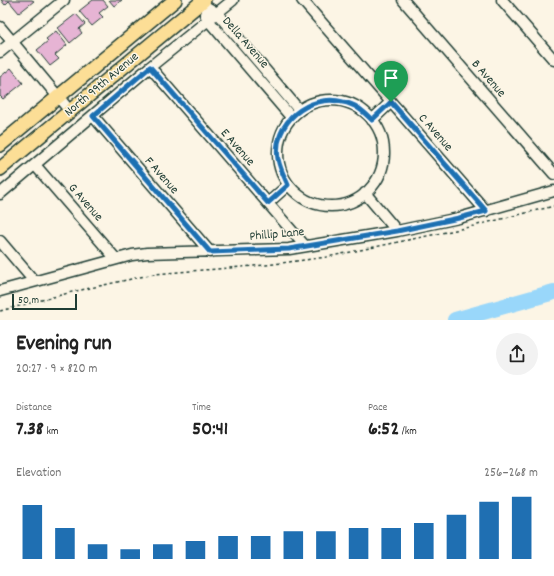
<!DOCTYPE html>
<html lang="en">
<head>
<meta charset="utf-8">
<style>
	body { margin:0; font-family:Dekko,sans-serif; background:#f2f2f2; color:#222; height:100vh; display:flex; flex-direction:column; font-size:15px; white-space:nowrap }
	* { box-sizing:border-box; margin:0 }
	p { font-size:13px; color:#767676 }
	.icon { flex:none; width:22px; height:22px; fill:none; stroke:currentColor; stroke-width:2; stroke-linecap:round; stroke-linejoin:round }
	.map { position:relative; height:320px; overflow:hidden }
	.side { display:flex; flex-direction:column; background:#fff; flex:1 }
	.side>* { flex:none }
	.scale { position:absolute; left:12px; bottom:10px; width:65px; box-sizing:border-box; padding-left:4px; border:2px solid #1f3d34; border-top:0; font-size:11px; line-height:14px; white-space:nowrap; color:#1f3d34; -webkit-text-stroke:3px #fcf5e5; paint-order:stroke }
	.pin { position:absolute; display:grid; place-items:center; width:34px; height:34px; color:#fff; margin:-41px -17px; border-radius:50% 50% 50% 0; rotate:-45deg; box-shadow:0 0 4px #0007 }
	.pin .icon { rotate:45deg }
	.round { display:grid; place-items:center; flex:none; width:42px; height:42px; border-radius:21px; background:#f2f2f2 }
	.summary { display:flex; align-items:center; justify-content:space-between; height:68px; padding:0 16px }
	h1 { font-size:22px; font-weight:800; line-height:30px }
	.stats { display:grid; grid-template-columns:repeat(3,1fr); gap:6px; height:68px; padding:4px 16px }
	.stats div { display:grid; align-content:center }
	.stats b { font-size:20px; font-weight:800 }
	.stats small { font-size:11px; font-weight:400 }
	.stats p { font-size:11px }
	.chart { height:112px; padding:8px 16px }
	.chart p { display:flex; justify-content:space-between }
	.chart svg { width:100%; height:72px; margin-top:4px; stroke:#1f6fb2; stroke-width:6 }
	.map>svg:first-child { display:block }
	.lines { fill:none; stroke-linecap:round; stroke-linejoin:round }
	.river { stroke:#99d7fa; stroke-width:16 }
	.building { fill:#e6b4d4; stroke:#1f3d34 }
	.minor-casing { stroke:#1f3d34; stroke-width:13 }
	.major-casing { stroke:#1f3d34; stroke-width:16 }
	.path { stroke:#1f3d34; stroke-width:1.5; stroke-dasharray:3 3; stroke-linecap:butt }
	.minor { stroke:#fcf5e5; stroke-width:10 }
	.major { stroke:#fcde96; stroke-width:13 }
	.route-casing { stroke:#fff; stroke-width:8 }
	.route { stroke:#1f6fb2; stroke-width:5 }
	.labels { text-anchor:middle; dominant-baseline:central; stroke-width:3; stroke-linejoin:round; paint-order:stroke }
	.street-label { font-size:13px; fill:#1f3d34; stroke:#fcf5e5 }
</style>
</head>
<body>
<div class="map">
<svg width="554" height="320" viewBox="0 0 554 320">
	<rect width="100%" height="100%" fill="#fcf5e5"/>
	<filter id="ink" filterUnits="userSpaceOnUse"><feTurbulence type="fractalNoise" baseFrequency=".025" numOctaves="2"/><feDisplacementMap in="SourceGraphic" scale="8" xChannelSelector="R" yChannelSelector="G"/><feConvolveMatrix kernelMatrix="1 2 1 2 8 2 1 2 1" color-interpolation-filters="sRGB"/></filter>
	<g filter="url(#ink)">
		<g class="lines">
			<!-- river -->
			<path class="river" d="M455 320 554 292"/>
		</g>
		<!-- building -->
		<path class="building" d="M1 0H32L34 1 19 13 9 1 5 5Z
			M93 0H103L108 6 99 13 103 17 92 26 79 11Z
			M109 0H122L114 6Z
			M76 14 85 24 79 29 82 33 70 43 58 28Z
			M56 31 67 45 55 55 59 59 50 66 37 50 48 41 46 39Z
			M11 68 23 83 3 99 0 96V77Z"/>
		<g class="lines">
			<!-- minor casing -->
			<g class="minor-casing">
				<path id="minor" d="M302 0 486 211
					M403 0 554 174
					M502 0 554 60
					M200 3 217 13 299 110
					M205 14 208 20 291 117
					M0 27 70 111
					M0 52 64 0
					M150 67 305 246
					M278 153a53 53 0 1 1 106 0a53 53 0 1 1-106 0Z
					M93 116 210 252
					M372 120 391 102
					M35 165 116 259
					M365 193 397 231
					M0 194 150 67 233 0
					M268 203 288 185
					M0 241 34 281
					M0 291 132 255 147 253 289 249 397 231 459 218 554 191"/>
			</g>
			<!-- major casing -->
			<g class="major-casing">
				<path id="major" d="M0 145 175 0
					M0 169 204 0"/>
			</g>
			<!-- path -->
			<path class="path" d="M0 311 72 292 154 274 266 265 327 257 465 228 554 206"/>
			<!-- minor -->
			<use href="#minor" class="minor"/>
			<!-- major -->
			<use href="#major" class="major"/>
		</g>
	</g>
	<g class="lines" filter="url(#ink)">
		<!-- route casing -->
		<g class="route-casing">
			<path id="route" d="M150 67 268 203 288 185C284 176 280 169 278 159 272 123 309 93 343 102 355 104 363 111 372 120L391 102 486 211 459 218 397 231 289 249 210 252 93 116Z"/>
		</g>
		<!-- route -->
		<use href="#route" class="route"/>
	</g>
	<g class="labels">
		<!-- street labels -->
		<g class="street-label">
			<text transform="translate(245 43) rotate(49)">Della Avenue</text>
			<text transform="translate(488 79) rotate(49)">B Avenue</text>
			<text transform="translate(102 85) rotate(-40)">North 99th Avenue</text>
			<text transform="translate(435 133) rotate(49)">C Avenue</text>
			<text transform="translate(237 148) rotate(49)">E Avenue</text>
			<text transform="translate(161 176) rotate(49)">F Avenue</text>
			<text transform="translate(85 203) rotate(49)">G Avenue</text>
			<text transform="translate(277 235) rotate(-5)">Phillip Lane</text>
		</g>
	</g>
</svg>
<div class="scale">50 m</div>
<div class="pin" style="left:391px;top:102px;background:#1e9e55"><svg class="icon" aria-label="arrive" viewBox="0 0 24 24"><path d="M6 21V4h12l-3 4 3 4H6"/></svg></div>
</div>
<section class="side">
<div class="summary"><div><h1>Evening run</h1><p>20:27 · 9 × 820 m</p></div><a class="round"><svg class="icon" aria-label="share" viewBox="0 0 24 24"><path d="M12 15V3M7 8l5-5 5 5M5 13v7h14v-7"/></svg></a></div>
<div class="stats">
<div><p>Distance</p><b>7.38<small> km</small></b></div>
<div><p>Time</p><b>50:41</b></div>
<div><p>Pace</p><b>6:52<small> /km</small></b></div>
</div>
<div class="chart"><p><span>Elevation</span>256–268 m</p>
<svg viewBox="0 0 160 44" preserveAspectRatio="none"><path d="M5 44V11M15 44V25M25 44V35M35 44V38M45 44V35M55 44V33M65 44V30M75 44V30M85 44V27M95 44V27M105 44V25M115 44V25M125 44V22M135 44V17M145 44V9M155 44V6"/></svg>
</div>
</section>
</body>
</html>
